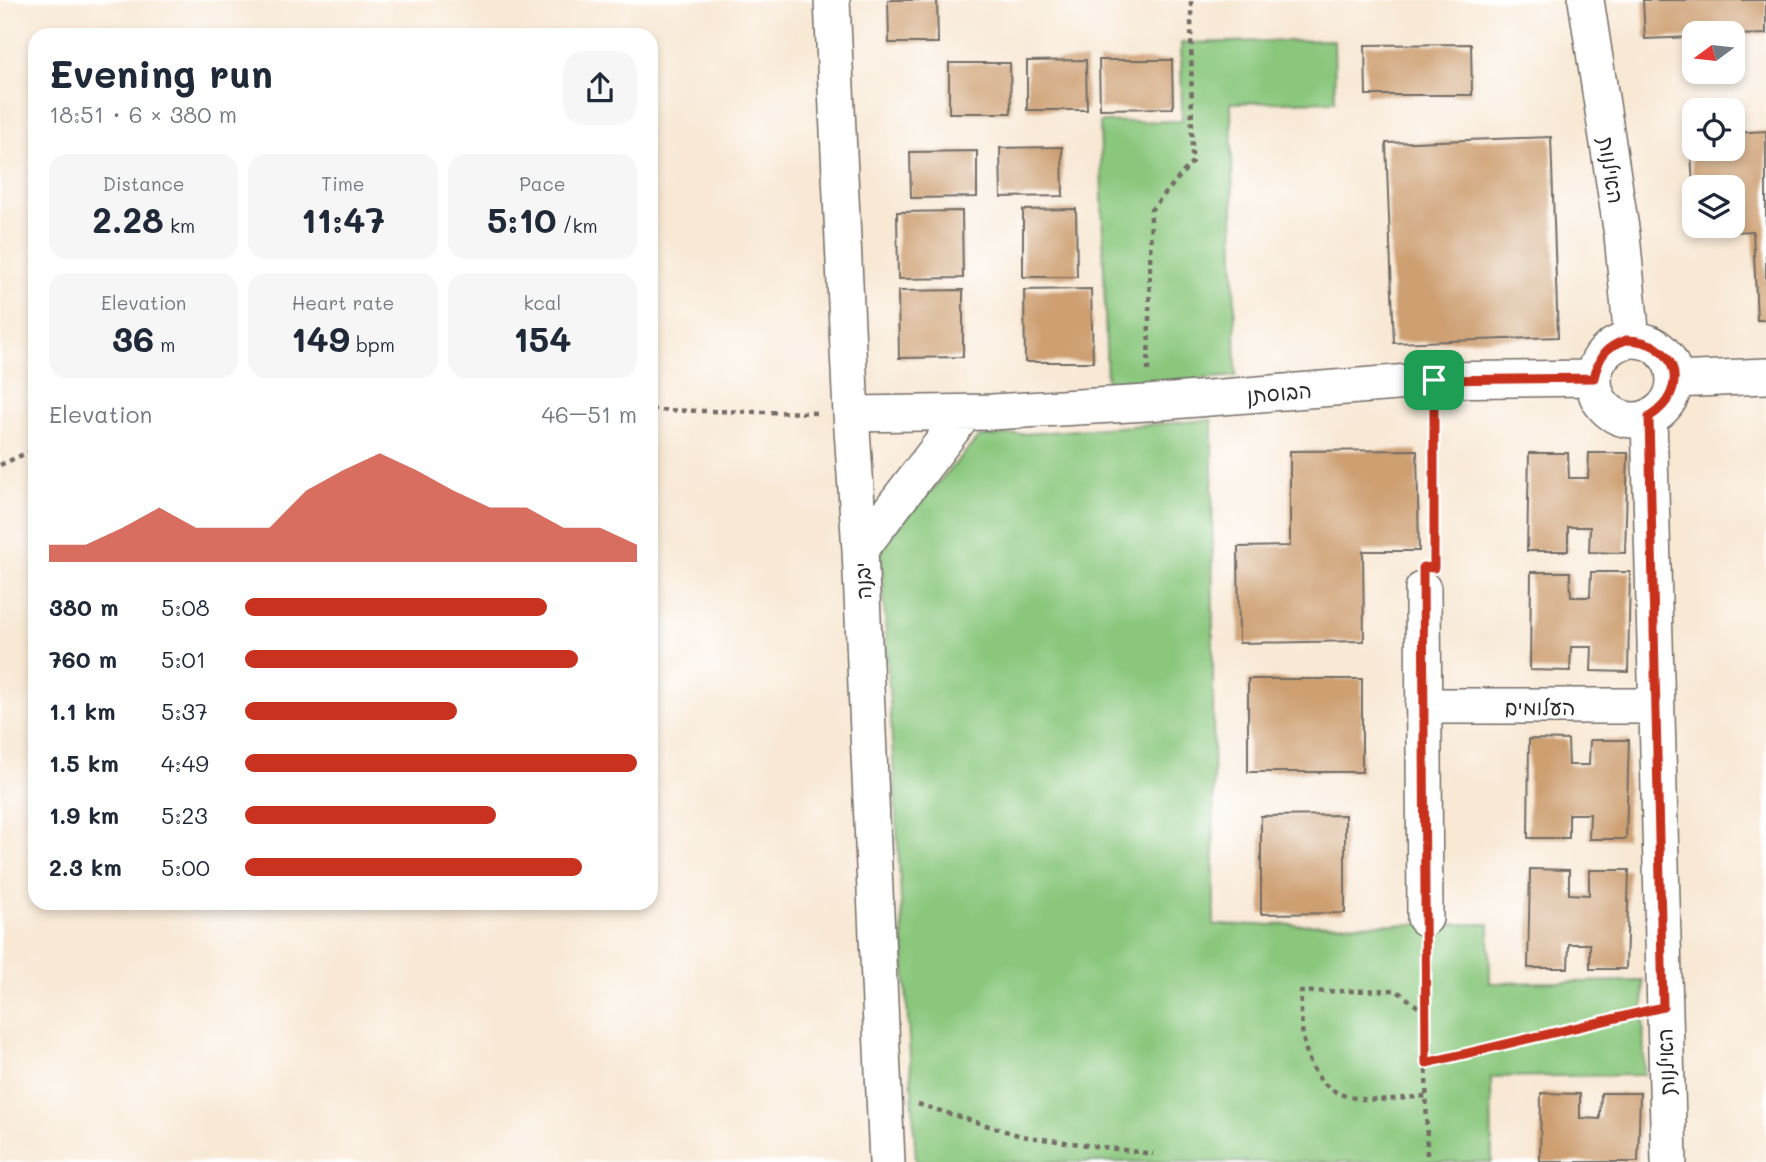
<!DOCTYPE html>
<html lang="en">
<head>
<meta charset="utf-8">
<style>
	body { margin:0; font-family:Mali,"Playpen Sans Hebrew",sans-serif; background:#f6f6f7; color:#1f2937; height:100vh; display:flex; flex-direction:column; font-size:26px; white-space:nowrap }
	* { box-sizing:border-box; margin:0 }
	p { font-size:23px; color:#747a83 }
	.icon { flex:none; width:38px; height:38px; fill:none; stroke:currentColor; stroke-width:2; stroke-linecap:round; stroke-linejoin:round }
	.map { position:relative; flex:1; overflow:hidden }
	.side { position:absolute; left:28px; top:28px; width:630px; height:882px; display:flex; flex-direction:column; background:#fff; border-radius:21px; box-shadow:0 4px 10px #0003 }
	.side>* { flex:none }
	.needle { width:46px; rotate:255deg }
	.buttons { position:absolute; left:1682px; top:21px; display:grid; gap:14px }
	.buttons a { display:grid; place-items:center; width:63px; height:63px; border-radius:14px; background:#fff; box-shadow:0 4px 10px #0003; font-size:35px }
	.pin { position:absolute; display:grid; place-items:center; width:60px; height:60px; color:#fff; margin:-30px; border-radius:14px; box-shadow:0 4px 10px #0006 }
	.round { display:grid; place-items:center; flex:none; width:74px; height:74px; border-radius:21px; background:#f6f6f7 }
	.overview { display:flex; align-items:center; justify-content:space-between; height:119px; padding:0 21px }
	h1 { font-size:38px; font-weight:700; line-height:52px }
	.stats { display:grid; grid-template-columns:repeat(3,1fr); gap:10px; height:119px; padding:7px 21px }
	.stats div { display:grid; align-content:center; border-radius:18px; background:#f6f6f7; text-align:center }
	.stats b { font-size:35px; font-weight:700 }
	.stats small { font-size:19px; font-weight:400 }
	.stats p { font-size:19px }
	.chart { height:196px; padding:14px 21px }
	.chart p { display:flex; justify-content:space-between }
	.chart svg { width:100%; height:126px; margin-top:7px; fill:#c8321e; opacity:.7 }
	ul { padding:0 21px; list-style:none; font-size:23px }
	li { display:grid; grid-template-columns:112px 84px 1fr; align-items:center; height:52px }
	li i { height:18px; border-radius:9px; background:#c8321e }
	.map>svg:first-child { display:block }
	.green { fill:#8ac77d; stroke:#5a7954; stroke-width:2 }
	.building { fill:#cd9f71 }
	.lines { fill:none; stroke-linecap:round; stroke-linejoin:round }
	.minor-casing { stroke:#736d66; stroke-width:38 }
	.path { stroke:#736d66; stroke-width:4.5; stroke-dasharray:5 5; stroke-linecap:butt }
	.minor { stroke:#fff; stroke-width:35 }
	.route-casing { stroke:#fff; stroke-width:14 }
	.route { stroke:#c8321e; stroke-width:9 }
	.labels { text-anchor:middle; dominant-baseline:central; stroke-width:6; stroke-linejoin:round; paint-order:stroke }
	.street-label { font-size:21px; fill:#2b2b2b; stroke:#fff }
</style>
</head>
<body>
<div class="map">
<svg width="1766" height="1162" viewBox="0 0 1766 1162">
	<rect width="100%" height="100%" fill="#fff"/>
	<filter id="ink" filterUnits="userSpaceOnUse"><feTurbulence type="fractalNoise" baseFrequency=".0143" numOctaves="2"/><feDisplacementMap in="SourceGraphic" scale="14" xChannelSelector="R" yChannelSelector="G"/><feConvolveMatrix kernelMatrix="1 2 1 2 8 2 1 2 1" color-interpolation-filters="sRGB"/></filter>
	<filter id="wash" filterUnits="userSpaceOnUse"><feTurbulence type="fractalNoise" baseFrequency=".00686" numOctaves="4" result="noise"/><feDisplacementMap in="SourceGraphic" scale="28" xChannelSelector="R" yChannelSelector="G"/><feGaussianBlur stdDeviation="1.57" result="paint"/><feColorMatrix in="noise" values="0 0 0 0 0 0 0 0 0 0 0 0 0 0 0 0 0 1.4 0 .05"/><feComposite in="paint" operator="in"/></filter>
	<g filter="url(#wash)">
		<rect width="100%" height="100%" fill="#f8e8d4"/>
		<!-- green -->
		<path class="green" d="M1334 40 1335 101 1231 103 1236 376 1107 387 1100 122 1182 121 1181 43Z
			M1212 420 1214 925 1489 924 1490 983 1643 981 1644 1075 1491 1077 1492 1162H916L881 547 979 437Z"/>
		<g id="blocks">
			<!-- building -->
			<path class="building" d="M888 0H937L938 43H889Z
				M1643 0H1766V34L1732 35V33H1694V37L1645 39Z
				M1471 44 1472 95H1366L1365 45Z
				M1086 60 1087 110H1027V61Z
				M1099 60H1172L1173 108 1100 109Z
				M949 63H1010L1011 113H949Z
				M1766 131V320H1757L1753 231 1695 234V226H1732V187H1693L1690 135 1694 134V149H1732V133Z
				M1551 137 1558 337 1394 343 1386 143Z
				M1062 147 1063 196 1001 197 1000 148Z
				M977 151V197L911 198 910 152Z
				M1076 209 1077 277H1023V210Z
				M962 211 963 278 898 279 897 212Z
				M1091 289 1093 362H1025L1024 290Z
				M963 290V357L899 358 898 291Z
				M1417 450 1419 551H1363L1364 641 1239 643 1238 547 1290 546V451Z
				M1529 453H1568L1569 478H1588L1589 453H1628L1625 553 1589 552 1590 527H1568V551H1527Z
				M1531 572H1570L1571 597H1590L1591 572H1630L1628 672 1591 671 1592 647H1571L1570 671 1530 670Z
				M1248 679H1362V772H1248Z
				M1529 739 1568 740 1569 765H1589L1590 740H1629L1626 839H1589L1590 814H1569V838H1528Z
				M1345 815V913L1261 914V816Z
				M1530 869 1569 870V894L1589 895V870H1629L1626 969H1590V944H1569L1568 968H1528Z
				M1541 1093 1580 1094V1118L1600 1119 1601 1093H1640L1638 1162H1540Z"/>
		</g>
	</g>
	<g filter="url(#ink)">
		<use href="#blocks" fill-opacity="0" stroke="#736d66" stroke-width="2"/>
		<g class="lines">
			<!-- minor casing -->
			<g class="minor-casing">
				<path id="minor" d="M832 0 851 414 860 550 887 1162
					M1586 0 1622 235 1632 340
					M1594 380a40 40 0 1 1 80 0a40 40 0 1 1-80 0Z
					M1674 380 1766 376
					M851 414 992 412 1147 403 1434 380 1593 378
					M1649 417 1669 1162
					M860 550 965 413
					M1423 589 1425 918
					M1423 706H1656"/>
			</g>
			<!-- path -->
			<path class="path" d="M1148 371 1151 210 1192 162 1191 0
				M651 410 818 413
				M1434 413V558
				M0 465 35 449
				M1425 950 1427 1162
				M1426 1013 1396 990 1301 992C1300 1033 1303 1090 1355 1098 1378 1102 1403 1098 1427 1096
				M1426 1064 1633 1014
				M918 1104 1021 1136 1153 1154"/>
			<!-- minor -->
			<use href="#minor" class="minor"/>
		</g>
	</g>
	<g class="lines" filter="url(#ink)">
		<!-- route casing -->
		<g class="route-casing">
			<path id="route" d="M1626 340C1677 340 1692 390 1649 417L1663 1007 1426 1063 1423 567 1434 568V380L1594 378C1599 356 1605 347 1626 340Z"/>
		</g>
		<!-- route -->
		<use href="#route" class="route"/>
	</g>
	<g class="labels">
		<!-- street labels -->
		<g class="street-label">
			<text transform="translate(1612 170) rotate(81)">האילנות</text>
			<text transform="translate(1279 392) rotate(-5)">הבוסתן</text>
			<text transform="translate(862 581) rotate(-92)">יבנה</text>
			<text x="1540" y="706">העלומים</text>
			<text transform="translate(1665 1062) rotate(-92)">האילנות</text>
		</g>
	</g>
</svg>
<div class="buttons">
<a><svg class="needle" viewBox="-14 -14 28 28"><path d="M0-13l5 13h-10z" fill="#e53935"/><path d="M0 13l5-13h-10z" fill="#747a83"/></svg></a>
<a><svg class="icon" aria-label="locate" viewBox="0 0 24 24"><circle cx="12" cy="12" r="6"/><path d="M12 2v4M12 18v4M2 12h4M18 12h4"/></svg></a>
<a><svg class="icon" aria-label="layers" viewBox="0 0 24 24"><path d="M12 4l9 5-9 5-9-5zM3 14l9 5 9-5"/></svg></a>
</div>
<div class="pin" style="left:1434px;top:380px;background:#1e9e55"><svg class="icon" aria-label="arrive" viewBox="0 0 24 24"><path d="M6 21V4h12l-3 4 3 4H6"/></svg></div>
<section class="side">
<div class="overview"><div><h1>Evening run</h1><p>18:51 · 6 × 380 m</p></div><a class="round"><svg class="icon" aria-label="share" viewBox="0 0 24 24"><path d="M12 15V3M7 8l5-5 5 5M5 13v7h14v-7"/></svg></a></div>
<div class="stats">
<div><p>Distance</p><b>2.28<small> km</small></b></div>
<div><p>Time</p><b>11:47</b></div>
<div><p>Pace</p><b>5:10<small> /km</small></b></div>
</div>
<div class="stats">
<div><p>Elevation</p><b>36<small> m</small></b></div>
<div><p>Heart rate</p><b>149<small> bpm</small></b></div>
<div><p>kcal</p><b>154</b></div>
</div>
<div class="chart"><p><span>Elevation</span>46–51 m</p>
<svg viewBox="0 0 160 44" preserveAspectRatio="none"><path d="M0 44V38L10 38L20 32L30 25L40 32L50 32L60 32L70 19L80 12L90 6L100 12L110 19L120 25L130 25L140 32L150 32L160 38V44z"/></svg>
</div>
<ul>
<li><b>380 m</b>5:08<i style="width:77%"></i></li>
<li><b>760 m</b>5:01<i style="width:85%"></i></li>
<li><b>1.1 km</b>5:37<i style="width:54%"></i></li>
<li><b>1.5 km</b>4:49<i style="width:100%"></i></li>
<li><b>1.9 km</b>5:23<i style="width:64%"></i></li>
<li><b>2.3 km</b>5:00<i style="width:86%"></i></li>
</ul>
</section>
</div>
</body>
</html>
